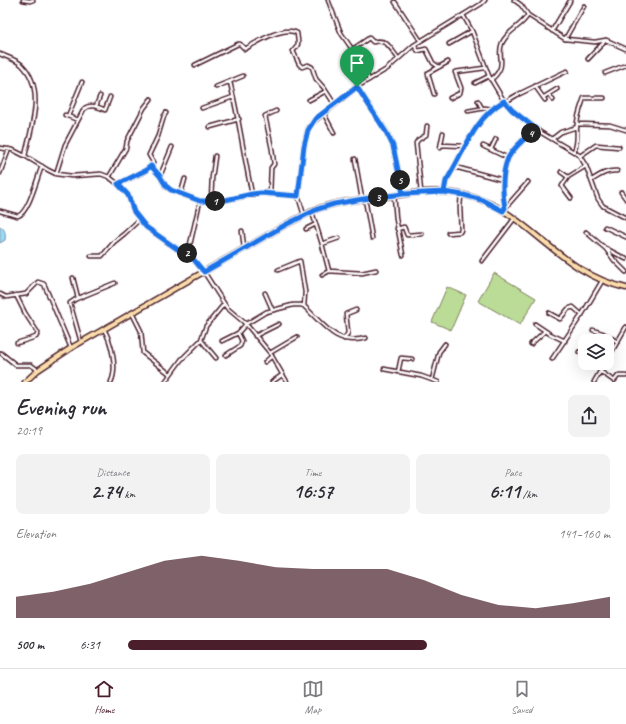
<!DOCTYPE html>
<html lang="en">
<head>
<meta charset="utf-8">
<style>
	body { margin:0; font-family:Caveat,sans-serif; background:#f2f2f3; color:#2b2b33; height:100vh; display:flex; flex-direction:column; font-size:15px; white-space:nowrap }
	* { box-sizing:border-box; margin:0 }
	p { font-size:13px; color:#7c7c81 }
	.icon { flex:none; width:22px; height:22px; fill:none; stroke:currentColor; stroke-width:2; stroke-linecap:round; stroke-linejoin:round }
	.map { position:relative; height:382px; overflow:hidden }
	.sheet { display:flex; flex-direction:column; background:#fff; flex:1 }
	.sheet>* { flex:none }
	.buttons { position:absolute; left:578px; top:334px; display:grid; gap:8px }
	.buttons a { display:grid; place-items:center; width:36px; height:36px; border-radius:8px; background:#fff; box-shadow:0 4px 16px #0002; font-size:20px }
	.pin { position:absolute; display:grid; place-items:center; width:34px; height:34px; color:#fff; margin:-41px -17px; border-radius:50% 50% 50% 0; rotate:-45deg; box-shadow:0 0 4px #0007 }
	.pin .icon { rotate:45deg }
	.km { position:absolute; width:20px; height:20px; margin:-10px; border-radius:50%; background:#222; color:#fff; font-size:11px; line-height:20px; text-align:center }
	.round { display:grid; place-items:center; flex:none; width:42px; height:42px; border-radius:8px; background:#f2f2f3 }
	.head { display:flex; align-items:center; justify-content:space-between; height:68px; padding:0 16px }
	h1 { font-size:22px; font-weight:600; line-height:30px }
	.figures { display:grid; grid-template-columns:repeat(3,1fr); gap:6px; height:68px; padding:4px 16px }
	.figures div { display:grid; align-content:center; border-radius:8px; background:#f2f2f3; text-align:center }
	.figures b { font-size:20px; font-weight:600 }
	.figures small { font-size:11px; font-weight:400 }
	.figures p { font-size:11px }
	.chart { height:112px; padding:8px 16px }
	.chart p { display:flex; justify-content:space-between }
	.chart svg { width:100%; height:72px; margin-top:4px; fill:#4a1f2b; opacity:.7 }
	ul { padding:0 16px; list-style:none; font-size:13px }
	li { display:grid; grid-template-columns:64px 48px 1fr; align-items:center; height:30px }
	li i { height:10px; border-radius:5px; background:#4a1f2b }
	.dock { display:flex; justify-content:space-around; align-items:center; height:56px; border-top:1px solid #e1e1e2; background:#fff; font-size:11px; color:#7c7c81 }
	.dock a { display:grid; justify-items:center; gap:2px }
	.dock .selected { color:#4a1f2b }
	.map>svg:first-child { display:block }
	.green { fill:#badc96; stroke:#827e60 }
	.water { fill:#96dcf9; stroke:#7890a7 }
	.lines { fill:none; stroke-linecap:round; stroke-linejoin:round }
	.minor-casing { stroke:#4a1f2b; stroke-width:5.5 }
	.primary-casing { stroke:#4a1f2b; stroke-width:7 }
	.minor { stroke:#fff; stroke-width:2.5 }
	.primary { stroke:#faddab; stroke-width:4 }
	.route-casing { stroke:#fff; stroke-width:8 }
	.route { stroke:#1a73e8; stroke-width:5 }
</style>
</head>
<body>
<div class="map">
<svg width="626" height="382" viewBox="0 0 626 382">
	<rect width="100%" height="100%" fill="#fff"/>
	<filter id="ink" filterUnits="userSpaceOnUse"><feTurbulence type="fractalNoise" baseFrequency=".025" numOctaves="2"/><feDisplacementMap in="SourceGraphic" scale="8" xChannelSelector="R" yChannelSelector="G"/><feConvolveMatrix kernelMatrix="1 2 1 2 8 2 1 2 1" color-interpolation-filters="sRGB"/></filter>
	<g filter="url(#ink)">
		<!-- green -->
		<path class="green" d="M494 273 536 298 520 325 478 301Z
			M447 287 466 295 451 330 432 322Z"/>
		<!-- water -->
		<path class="water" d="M0 226C5 229 6 234 5 240L0 243Z"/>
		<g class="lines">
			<!-- minor casing -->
			<g class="minor-casing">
				<path id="minor" d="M23 0 30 1 33 0
					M328 0 341 33 363 65 369 80
					M514 0 521 5 528 15 565 39 595 42 606 40 626 49
					M395 2 420 40
					M463 15 472 31 489 76 504 101 512 110 540 132 579 155 586 166 598 199 603 206 626 218
					M552 31 570 1
					M565 39 584 6
					M449 44 472 31
					M414 45 418 51 426 49 433 63 439 67
					M353 49 369 38 373 42C387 38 390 48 398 58
					M0 54C7 57 17 60 22 65 46 89 31 128 25 156
					M588 59 606 40
					M195 65 238 44H240L245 49C257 42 284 25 297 33 298 43 300 44 293 51L299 64 302 67 308 65 312 67 316 79 324 88 335 105
					M605 73 626 65
					M491 80C509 64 496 58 502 43 508 30 521 27 528 15
					M230 82C239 119 244 157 252 194
					M475 83 489 76
					M535 86 545 100
					M216 87 243 76
					M357 87 386 131 393 146 403 194
					M434 94 428 74V73L448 62
					M549 95 553 100
					M544 97 557 89
					M450 98 460 93 461 88 455 72 485 68
					M309 100 326 91
					M478 101 482 108
					M505 102 517 95 567 71
					M96 106 100 96
					M202 108 233 97
					M468 111 485 108 491 109
					M324 114 334 133
					M65 115 78 120
					M68 116 82 82
					M577 124 610 125 626 130
					M210 127 239 119
					M552 139 561 132 577 127
					M441 145 465 146
					M483 146 508 158
					M0 148 13 150 25 156 48 170 56 174 72 176 101 174 109 177 118 184 128 195 134 212 146 227 180 251 190 255 204 272 227 308 246 324 270 353 287 382
					M440 148 443 133
					M491 149 496 139
					M574 151C579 142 576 133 577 123 578 114 581 107 584 98H604
					M580 156 596 145 619 147
					M355 159 362 199
					M151 166 160 176 166 187 171 190 200 201H221L261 193 298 196 304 215
					M455 167 503 180
					M561 172 568 177
					M0 173 9 149
					M56 174 65 145 84 109C90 103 99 107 105 110L110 97
					M160 176 172 147
					M109 177 126 148 127 141 144 108 151 99
					M592 180C600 175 607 170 617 171
					M118 184C127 179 150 172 153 162L149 155 158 136 164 116 166 113
					M421 192 416 143 418 140 426 135 427 126
					M444 192 446 181C464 153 473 119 504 101
					M621 192 626 199
					M181 193 185 179
					M270 194 271 168 274 164 272 149 265 116 276 111
					M394 195 396 219 403 255
					M298 196 304 146 308 129 312 123 357 87 387 69 414 45 481 4 485 0
					M571 198 562 186 568 177 586 166
					M365 199 372 238
					M211 202 212 178 215 156
					M506 207 528 182
					M504 210 505 208C502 192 502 173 508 158 514 147 526 137 536 129
					M0 211 18 216C29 212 37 178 42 166
					M312 212 322 244 329 271
					M605 227 626 237
					M306 229 316 224
					M397 229 404 227 407 235 422 234
					M242 231 244 248
					M586 232 606 249 614 260 626 272
					M448 233 460 232 461 230 460 207 461 195
					M322 244 339 238
					M607 249 626 259
					M190 254 189 249 200 201
					M91 256H102L114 242 124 234 139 220
					M482 261 514 219
					M278 270 300 261 305 292 304 306
					M322 275 329 271 362 273 376 270
					M73 278 78 298
					M265 293 272 309
					M0 294 6 297 26 294 38 282 44 284 71 348
					M16 295 25 313 38 333 36 337 17 343
					M132 313 141 331 143 353 170 374
					M549 313 560 319 568 309 573 307 582 315
					M535 324 550 334 565 341
					M104 329C111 342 118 367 111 382
					M593 330 602 333 618 342
					M255 336 279 324
					M344 339 348 333 346 314 356 310
					M201 340 216 358
					M222 341 238 333 246 324 266 312 293 305H301L304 306C324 325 336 346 366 338
					M81 342 70 303 76 299 115 283
					M531 344 545 331
					M579 352 585 356
					M1 353 16 365H31L38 370
					M270 353 297 337
					M226 355 240 346 242 341 238 333
					M552 359 583 313 602 281
					M607 360 626 327
					M265 362 272 356
					M384 369 421 376 438 382
					M600 371 614 381 618 376H626
					M398 372 401 358 412 359
					M432 380 439 352 445 344
					M165 382 181 360 201 340 206 326 224 304
					M272 382 282 375
					M594 382 605 363"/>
			</g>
			<!-- primary casing -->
			<g class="primary-casing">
				<path id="primary" d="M25 382 38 370 71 348 287 224C297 219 307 214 317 209 341 200 367 199 392 196 409 194 426 190 443 192 463 193 487 200 504 211 546 239 574 276 626 288"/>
			</g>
			<!-- minor -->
			<use href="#minor" class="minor"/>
			<!-- primary -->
			<use href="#primary" class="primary"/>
		</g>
	</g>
	<g class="lines" filter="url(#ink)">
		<!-- route casing -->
		<g class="route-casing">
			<path id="route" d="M357 87 315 119 308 130 304 146 298 196 261 193 252 194 221 201H200L171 190 166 186 160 176 151 166 146 170 118 184 128 195 134 212 146 227 180 251 190 255 204 272 287 224 318 209 334 204 363 199 403 194 444 192 464 195 482 200 503 211 505 208C502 192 502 173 508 158 514 147 526 137 536 129L512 110 504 101C473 119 464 153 446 181L444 192 403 194 393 146 386 132 357 87"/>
		</g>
		<!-- route -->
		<use href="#route" class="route"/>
	</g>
</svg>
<div class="buttons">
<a><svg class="icon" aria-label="layers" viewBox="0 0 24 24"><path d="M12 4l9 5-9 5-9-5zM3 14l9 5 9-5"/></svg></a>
</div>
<div class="pin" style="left:357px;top:87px;background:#1e9e55"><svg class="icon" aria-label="arrive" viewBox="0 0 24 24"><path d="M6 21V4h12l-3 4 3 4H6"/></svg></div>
<b class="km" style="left:215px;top:201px">1</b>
<b class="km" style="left:187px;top:253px">2</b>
<b class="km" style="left:378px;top:197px">3</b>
<b class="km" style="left:531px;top:133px">4</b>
<b class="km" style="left:400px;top:180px">5</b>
</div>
<section class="sheet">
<div class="head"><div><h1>Evening run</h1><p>20:19</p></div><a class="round"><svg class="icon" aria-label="share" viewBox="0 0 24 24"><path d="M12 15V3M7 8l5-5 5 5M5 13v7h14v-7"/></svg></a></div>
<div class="figures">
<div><p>Distance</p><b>2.74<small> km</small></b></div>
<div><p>Time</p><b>16:57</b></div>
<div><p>Pace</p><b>6:11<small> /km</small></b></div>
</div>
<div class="chart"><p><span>Elevation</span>141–160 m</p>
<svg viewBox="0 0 160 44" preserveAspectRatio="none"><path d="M0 44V31L10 28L20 23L30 16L40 9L50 6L60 9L70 13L80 14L90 14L100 14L110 21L120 30L130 36L140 38L150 35L160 31V44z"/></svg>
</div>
<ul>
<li><b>500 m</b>6:31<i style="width:62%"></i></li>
</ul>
</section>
<nav class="dock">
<a class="selected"><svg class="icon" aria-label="home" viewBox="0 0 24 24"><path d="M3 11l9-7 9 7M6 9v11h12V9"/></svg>Home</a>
<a><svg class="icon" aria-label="map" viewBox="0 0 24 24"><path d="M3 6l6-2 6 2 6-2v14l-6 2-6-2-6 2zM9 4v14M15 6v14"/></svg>Map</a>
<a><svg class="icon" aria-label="saved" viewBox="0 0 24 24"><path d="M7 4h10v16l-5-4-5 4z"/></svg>Saved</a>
</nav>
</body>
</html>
